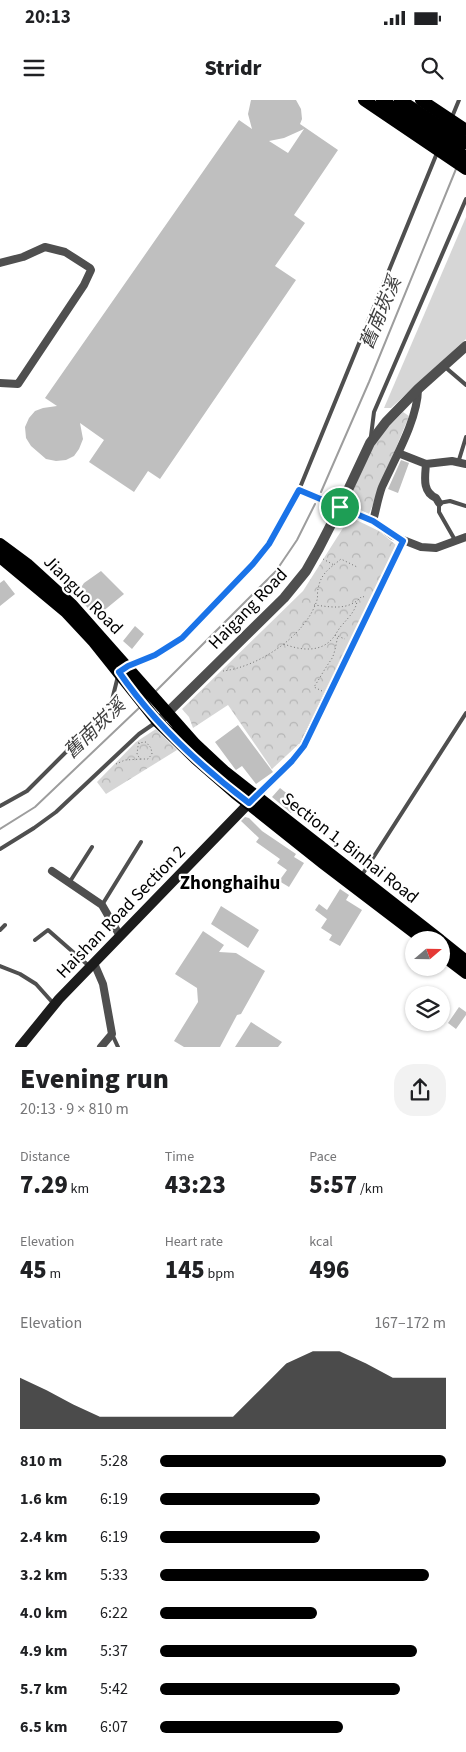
<!DOCTYPE html>
<html lang="en">
<head>
<meta charset="utf-8">
<style>
	body { margin:0; font-family:"Source Sans 3","Noto Sans TC",sans-serif; background:#f2f2f2; color:#202124; height:100vh; display:flex; flex-direction:column; font-size:19px; white-space:nowrap }
	* { box-sizing:border-box; margin:0 }
	p { font-size:16px; color:#757577 }
	.icon { flex:none; width:28px; height:28px; fill:none; stroke:currentColor; stroke-width:2; stroke-linecap:round; stroke-linejoin:round }
	.map { position:relative; height:947px; overflow:hidden }
	.side { display:flex; flex-direction:column; background:#fff; flex:1 }
	.side>* { flex:none }
	.needle { width:32px; rotate:70deg }
	.tools { position:absolute; left:405px; top:831px; display:grid; gap:10px }
	.tools a { display:grid; place-items:center; width:45px; height:45px; border-radius:50%; background:#fff; box-shadow:0 1px 4px #0004; font-size:25px }
	.pin { position:absolute; display:grid; place-items:center; width:42px; height:42px; color:#fff; margin:-21px; border:2px solid #fff; border-radius:50%; box-shadow:0 1px 5px #0007 }
	.round { display:grid; place-items:center; flex:none; width:52px; height:52px; border-radius:20px; background:#f2f2f2 }
	.summary { display:flex; align-items:center; justify-content:space-between; height:85px; padding:0 20px }
	h1 { font-size:28px; font-weight:800; line-height:38px }
	.stats { display:grid; grid-template-columns:repeat(3,1fr); gap:8px; height:85px; padding:5px 20px }
	.stats div { display:grid; align-content:center }
	.stats b { font-size:25px; font-weight:800 }
	.stats small { font-size:14px; font-weight:400 }
	.stats p { font-size:14px }
	.chart { height:140px; padding:10px 20px }
	.chart p { display:flex; justify-content:space-between }
	.chart svg { width:100%; height:90px; margin-top:5px; fill:#000; opacity:.7 }
	ul { padding:0 20px; list-style:none; font-size:16px }
	li { display:grid; grid-template-columns:80px 60px 1fr; align-items:center; height:38px }
	li i { height:12px; border-radius:6px; background:#000 }
	.status { display:flex; justify-content:space-between; align-items:center; height:35px; padding:0 25px; background:#fff; direction:ltr }
	.status svg { height:14px; fill:currentColor }
	header { display:flex; justify-content:space-between; align-items:center; height:65px; padding:0 20px; background:#fff; font-size:22px; font-weight:800 }
	.map>svg:first-child { display:block }
	.grass { fill:#d6d6d6 }
	.forest { fill:url(#forest-crowns) }
	.lines { fill:none; stroke-linecap:round; stroke-linejoin:round }
	.stream { stroke:#9d9d9d; stroke-width:2 }
	.building { fill:#bfbfbf; fill-rule:evenodd }
	.path { stroke:#717171; stroke-width:1; stroke-dasharray:1 2.5; stroke-linecap:butt }
	.service { stroke:#4f4f4f; stroke-width:4 }
	.minor { stroke:#4f4f4f; stroke-width:8 }
	.tertiary { stroke:#4f4f4f; stroke-width:10 }
	.secondary { stroke:#1c1c1c; stroke-width:10 }
	.primary { stroke:#000; stroke-width:12 }
	.trunk { stroke:#000; stroke-width:12 }
	.route-casing { stroke:#fff; stroke-width:10 }
	.route { stroke:#1a73e8; stroke-width:6 }
	.labels { text-anchor:middle; dominant-baseline:central; stroke-width:4.5; stroke-linejoin:round; paint-order:stroke }
	.street-label { font-size:18px; fill:#000; stroke:#fff }
	.water-label { font-size:19px; font-style:italic; fill:#3e3e3e; stroke:#fff }
	.neighbourhood-label { font-size:19px; font-weight:bold; fill:#000; stroke:#fff }
</style>
</head>
<body>
<div class="status"><b>20:13</b><svg viewBox="0 0 49 12"><path d="M0 12V9h3v3zM5 12V6h3v6zM10 12V3h3v9zM15 12V0h3v12zM26 1h20v11H26zM47 4h2v5h-2z"/></svg></div>
<header><svg class="icon" aria-label="menu" viewBox="0 0 24 24"><path d="M4 6h16M4 12h16M4 18h16"/></svg>Stridr<svg class="icon" aria-label="search" viewBox="0 0 24 24"><circle cx="10" cy="10" r="6"/><path d="M15 15l6 6"/></svg></header>
<div class="map">
<svg width="466" height="947" viewBox="0 0 466 947">
	<defs>
		<pattern id="forest-crowns" width="20" height="18" patternUnits="userSpaceOnUse" patternTransform="scale(1.25)"><rect width="20" height="18" fill="#d6d6d6"/><path d="M2 6a3 3 0 1 1 6 0M12 15a3 3 0 1 1 6 0" fill="none" stroke="#b6b6b6"/></pattern>
	</defs>
	<rect width="100%" height="100%" fill="#fff"/>
	<!-- grass -->
	<path class="grass" d="M466 117V239L391 308H384Z"/>
	<!-- forest -->
	<path class="forest" d="M403 312 409 316 369 414 347 404 375 341Z
		M350 417 379 431 396 445 301 642 272 669 228 605 193 628 189 617 182 609 303 491Z
		M156 629 177 650 106 694 97 682 136 642Z"/>
	<g class="lines">
		<!-- stream -->
		<path class="stream" d="M321 392 369 282 456 69
			M155 592 276 471 297 440 315 404
			M0 729 35 707 139 608"/>
	</g>
	<!-- building -->
	<path class="building" d="M251 0H296L301 9 302 19 300 24 338 50 294 115 305 123 275 166 296 180 160 379 148 371 134 392 89 362 104 340 80 323 83 339 79 349 74 356 66 360 56 361 46 359 31 346 26 338 25 327 29 318 35 311 43 308 57 306 45 298 239 20 252 29 248 14ZM304 29 288 53 269 41 284 38Z
		M401 360 409 363 398 393 388 389Z
		M101 471 124 494 96 517 76 495 84 483Z
		M4 480 15 494 0 506V483Z
		M135 526 144 534 132 549 123 541Z
		M238 625 273 672 256 684 242 666 236 670 235 669 215 642Z
		M280 688 299 703 291 713 272 697Z
		M245 717 249 718 262 731 296 754 294 757 304 763 289 787 279 781 287 770 277 763 280 759 256 742 259 738 241 721Z
		M340 789 349 795 346 800 362 810 340 846 329 840 332 835 321 828 327 819 315 810 319 804 327 810Z
		M221 806 259 830 248 848 211 824Z
		M203 831 224 845 219 852 236 853 265 871 241 914 237 915 220 947H184L174 941 198 902 197 888 175 874Z
		M459 907 466 912V915L456 929 448 923Z
		M251 922 282 942 278 947H235Z"/>
	<g class="lines">
		<!-- path -->
		<path class="path" d="M323 459 334 465
			M314 505C332 507 349 511 362 496L366 498
			M335 535 345 539
			M284 544C299 550 320 553 332 539 336 535 338 529 343 524 349 517 356 510 357 501
			M223 571C258 567 306 536 317 500 318 497 317 492 318 489 321 473 329 469 341 459L357 467
			M322 591 314 587C320 578 325 568 331 560 335 554 336 543 338 536
			M138 643 146 642 151 648 152 654 148 659H140L137 654 138 646 140 642
			M116 664 125 660 142 659"/>
		<!-- service -->
		<path class="service" d="M452 17 459 0
			M445 267 466 285
			M371 336 374 312 466 99
			M458 363 466 337
			M455 440 439 412V403L450 401 466 406
			M130 565 155 555 182 538 253 464 269 444 299 390 437 53
			M0 706 27 691 77 641 111 604 118 576
			M0 749 34 728 56 712 139 634 155 623
			M362 775 466 613
			M69 783 92 747
			M102 805 141 742
			M0 830 5 825
			M35 840 48 830 89 866
			M0 866 20 874 36 884 53 903
			M112 934 118 947"/>
		<!-- minor -->
		<path class="minor" d="M0 163 23 157 45 147 65 152 90 168 91 170 84 185 18 284 0 283
			M398 353 426 364 452 361 466 364
			M426 364C425 377 422 392 436 398L439 403
			M299 390 373 421 393 436 421 447 436 448 466 437
			M373 421C376 410 378 398 382 387 394 360 418 319 418 289
			M256 697 292 661 303 646 403 441
			M52 771 102 805 120 836
			M94 863 103 884 112 934 101 947"/>
		<!-- tertiary -->
		<path class="tertiary" d="M162 618 284 498 306 471 319 448 340 407 370 343 386 322 418 289 466 246"/>
		<!-- secondary -->
		<path class="secondary" d="M20 947 59 899 253 699"/>
		<!-- primary -->
		<path class="primary" d="M364 0 466 69
			M421 0 466 30
			M0 444 27 464 72 505 195 644 224 671 440 840
			M0 457 66 512 94 542 157 621 196 659 235 693 323 763 424 840
			M441 841 466 861
			M441 854 466 873"/>
		<!-- trunk -->
		<path class="trunk" d="M382 0 466 57
			M400 0 466 43"/>
	</g>
	<g class="lines">
		<!-- route casing -->
		<g class="route-casing">
			<path id="route" d="M299 390 373 421 403 441 304 646 292 661 249 703C200 666 154 623 119 572L128 566 155 555 182 538 253 464 269 444Z"/>
		</g>
		<!-- route -->
		<use href="#route" class="route"/>
	</g>
	<g class="labels">
		<!-- street labels -->
		<g class="street-label">
			<text transform="translate(83 495) rotate(45)">Jianguo Road</text>
			<text transform="translate(248 509) rotate(-46)">Haigang Road</text>
			<text transform="translate(350 748) rotate(38)">Section 1, Binhai Road</text>
			<text transform="translate(121 812) rotate(-46)">Haishan Road Section 2</text>
		</g>
		<!-- water labels -->
		<g class="water-label">
			<text transform="translate(381 213) rotate(-67)">舊南崁溪</text>
			<text transform="translate(95 629) rotate(-44)">舊南崁溪</text>
		</g>
		<!-- neighbourhood labels -->
		<g class="neighbourhood-label">
			<text x="230" y="783">Zhonghaihu</text>
		</g>
	</g>
</svg>
<div class="tools">
<a><svg class="needle" viewBox="-14 -14 28 28"><path d="M0-13l5 13h-10z" fill="#e53935"/><path d="M0 13l5-13h-10z" fill="#757577"/></svg></a>
<a><svg class="icon" aria-label="layers" viewBox="0 0 24 24"><path d="M12 4l9 5-9 5-9-5zM3 14l9 5 9-5"/></svg></a>
</div>
<div class="pin" style="left:340px;top:407px;background:#1e9e55"><svg class="icon" aria-label="arrive" viewBox="0 0 24 24"><path d="M6 21V4h12l-3 4 3 4H6"/></svg></div>
</div>
<section class="side">
<div class="summary"><div><h1>Evening run</h1><p>20:13 · 9 × 810 m</p></div><a class="round"><svg class="icon" aria-label="share" viewBox="0 0 24 24"><path d="M12 15V3M7 8l5-5 5 5M5 13v7h14v-7"/></svg></a></div>
<div class="stats">
<div><p>Distance</p><b>7.29<small> km</small></b></div>
<div><p>Time</p><b>43:23</b></div>
<div><p>Pace</p><b>5:57<small> /km</small></b></div>
</div>
<div class="stats">
<div><p>Elevation</p><b>45<small> m</small></b></div>
<div><p>Heart rate</p><b>145<small> bpm</small></b></div>
<div><p>kcal</p><b>496</b></div>
</div>
<div class="chart"><p><span>Elevation</span>167–172 m</p>
<svg viewBox="0 0 160 44" preserveAspectRatio="none"><path d="M0 44V19L10 25L20 32L30 38L40 38L50 38L60 38L70 38L80 38L90 25L100 12L110 6L120 6L130 12L140 19L150 19L160 19V44z"/></svg>
</div>
<ul>
<li><b>810 m</b>5:28<i style="width:100%"></i></li>
<li><b>1.6 km</b>6:19<i style="width:56%"></i></li>
<li><b>2.4 km</b>6:19<i style="width:56%"></i></li>
<li><b>3.2 km</b>5:33<i style="width:94%"></i></li>
<li><b>4.0 km</b>6:22<i style="width:55%"></i></li>
<li><b>4.9 km</b>5:37<i style="width:90%"></i></li>
<li><b>5.7 km</b>5:42<i style="width:84%"></i></li>
<li><b>6.5 km</b>6:07<i style="width:64%"></i></li>
</ul>
</section>
</body>
</html>
